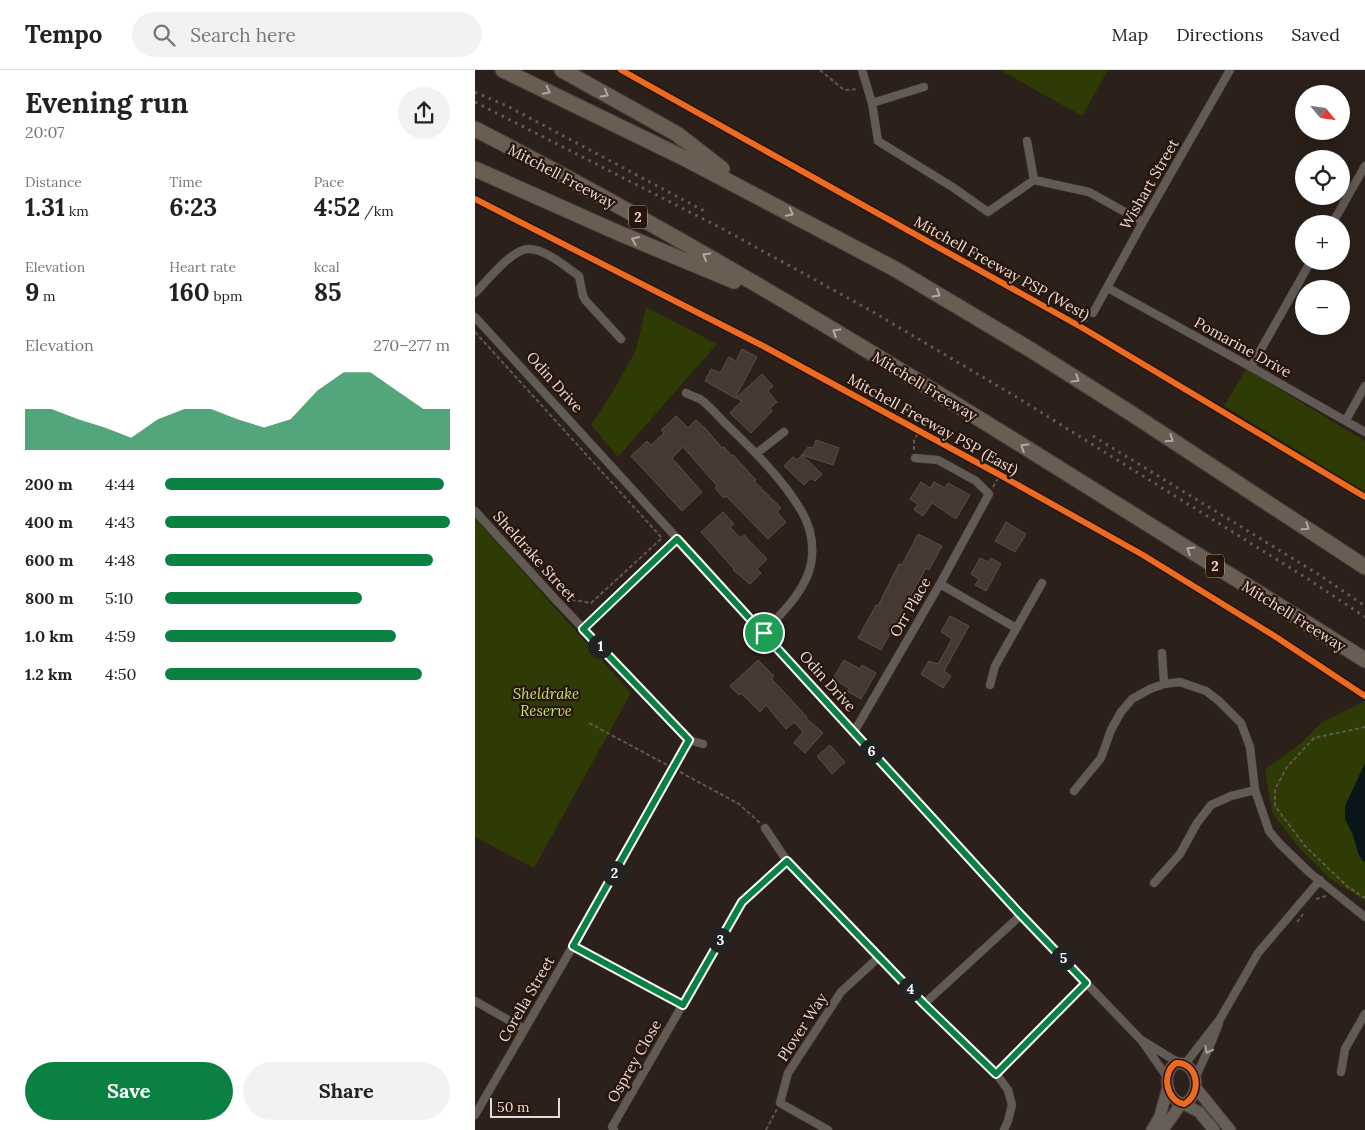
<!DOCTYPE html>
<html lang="en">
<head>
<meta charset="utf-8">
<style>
	body { margin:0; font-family:Lora,serif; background:#f2f2f2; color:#222; height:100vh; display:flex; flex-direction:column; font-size:19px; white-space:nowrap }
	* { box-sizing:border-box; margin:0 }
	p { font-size:16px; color:#767676 }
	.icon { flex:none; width:28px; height:28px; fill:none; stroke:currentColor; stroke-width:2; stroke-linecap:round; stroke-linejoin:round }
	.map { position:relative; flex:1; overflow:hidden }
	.sheet { display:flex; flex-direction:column; background:#fff; width:475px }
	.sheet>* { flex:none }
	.needle { width:32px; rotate:119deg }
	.fabs { position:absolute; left:820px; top:15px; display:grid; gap:10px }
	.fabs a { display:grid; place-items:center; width:55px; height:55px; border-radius:50%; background:#fff; box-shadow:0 5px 20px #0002; font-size:25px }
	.scale { position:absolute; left:15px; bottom:12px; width:70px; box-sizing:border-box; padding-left:5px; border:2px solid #e8dad3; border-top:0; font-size:14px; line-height:18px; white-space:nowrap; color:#e8dad3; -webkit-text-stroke:4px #28150a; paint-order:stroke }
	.pin { position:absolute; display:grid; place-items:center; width:42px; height:42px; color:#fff; margin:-21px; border:2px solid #fff; border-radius:50%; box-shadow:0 1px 5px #0007 }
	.km { position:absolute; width:25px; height:25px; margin:-12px; border-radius:50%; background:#222; color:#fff; font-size:14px; line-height:25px; text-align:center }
	.round { display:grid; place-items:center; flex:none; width:52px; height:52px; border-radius:26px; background:#f2f2f2 }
	.headline { display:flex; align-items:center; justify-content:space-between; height:85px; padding:0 25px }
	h1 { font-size:28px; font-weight:700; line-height:38px }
	.metrics { display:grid; grid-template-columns:repeat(3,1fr); gap:8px; height:85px; padding:5px 25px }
	.metrics div { display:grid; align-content:center }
	.metrics b { font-size:25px; font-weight:700 }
	.metrics small { font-size:14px; font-weight:400 }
	.metrics p { font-size:14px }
	.chart { height:140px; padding:10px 25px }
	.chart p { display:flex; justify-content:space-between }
	.chart svg { width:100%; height:90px; margin-top:5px; fill:#0b8043; opacity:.7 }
	.button { display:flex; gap:10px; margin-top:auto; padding:10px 25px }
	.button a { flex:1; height:58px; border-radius:30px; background:#0b8043; color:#fff; font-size:20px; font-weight:700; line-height:58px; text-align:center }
	.button a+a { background:#f2f2f2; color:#222 }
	ul { padding:0 25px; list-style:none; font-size:16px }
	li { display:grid; grid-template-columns:80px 60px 1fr; align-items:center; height:38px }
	li i { height:12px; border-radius:6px; background:#0b8043 }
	header { display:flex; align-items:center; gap:30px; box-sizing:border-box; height:70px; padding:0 25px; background:#fff; border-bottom:1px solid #e0e0e0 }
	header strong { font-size:24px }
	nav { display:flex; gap:28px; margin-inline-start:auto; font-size:18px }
	.search { width:350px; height:45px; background:#f2f2f2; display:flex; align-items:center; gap:12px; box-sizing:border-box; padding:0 18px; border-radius:28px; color:#767676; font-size:19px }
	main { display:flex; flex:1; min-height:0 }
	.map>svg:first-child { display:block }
	.green { fill:#2e3b04 }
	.water { fill:#081519 }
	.building { fill:#463a30; stroke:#584f49 }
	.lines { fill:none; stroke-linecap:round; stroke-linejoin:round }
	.minor-casing { stroke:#463c38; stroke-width:9 }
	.secondary-casing { stroke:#463c38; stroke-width:13 }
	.motorway-casing { stroke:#463c38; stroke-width:17 }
	.path { stroke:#605753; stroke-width:2; stroke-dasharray:4 2.5; stroke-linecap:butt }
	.minor { stroke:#625a55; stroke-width:8 }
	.secondary { stroke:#675e57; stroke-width:11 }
	.motorway { stroke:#6a5d52; stroke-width:15 }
	.rail { stroke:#625954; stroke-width:3; stroke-dasharray:2.5 5; stroke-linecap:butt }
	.cycleway-casing { stroke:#28150a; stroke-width:9 }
	.cycleway { stroke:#ed6a23; stroke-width:6 }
	.oneway { stroke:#b6a89f }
	.oneway2 { stroke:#aca09a }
	.route-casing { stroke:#fff; stroke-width:10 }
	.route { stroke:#0b8043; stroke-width:6 }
	.labels { text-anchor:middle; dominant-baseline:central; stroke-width:4.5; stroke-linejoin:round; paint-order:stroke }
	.shield { fill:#28150a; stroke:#ae9f97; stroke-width:1 }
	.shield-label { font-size:14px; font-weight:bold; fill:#e8dad3 }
	.street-label { font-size:15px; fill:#e8dad3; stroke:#28150a }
	.park-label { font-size:15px; font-style:italic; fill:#bee26e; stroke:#28150a }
</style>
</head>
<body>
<header>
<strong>Tempo</strong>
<div class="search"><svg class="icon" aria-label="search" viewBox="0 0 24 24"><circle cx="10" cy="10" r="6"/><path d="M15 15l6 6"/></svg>Search here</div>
<nav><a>Map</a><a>Directions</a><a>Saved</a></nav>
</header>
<main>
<section class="sheet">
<div class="headline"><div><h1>Evening run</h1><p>20:07</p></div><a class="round"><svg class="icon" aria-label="share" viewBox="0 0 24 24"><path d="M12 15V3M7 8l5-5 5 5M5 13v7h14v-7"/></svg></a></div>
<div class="metrics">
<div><p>Distance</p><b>1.31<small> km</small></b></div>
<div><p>Time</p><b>6:23</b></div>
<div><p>Pace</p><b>4:52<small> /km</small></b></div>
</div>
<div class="metrics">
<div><p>Elevation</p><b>9<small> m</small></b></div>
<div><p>Heart rate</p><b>160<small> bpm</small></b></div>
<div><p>kcal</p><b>85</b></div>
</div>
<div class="chart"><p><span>Elevation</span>270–277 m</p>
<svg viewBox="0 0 160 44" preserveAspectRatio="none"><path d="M0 44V24L10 24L20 29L30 33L40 38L50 29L60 24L70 24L80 29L90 33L100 29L110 15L120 6L130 6L140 15L150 24L160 24V44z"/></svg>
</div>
<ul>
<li><b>200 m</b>4:44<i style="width:98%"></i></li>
<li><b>400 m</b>4:43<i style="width:100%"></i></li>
<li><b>600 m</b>4:48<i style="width:94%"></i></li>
<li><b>800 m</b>5:10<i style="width:69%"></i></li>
<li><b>1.0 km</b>4:59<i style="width:81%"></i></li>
<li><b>1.2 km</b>4:50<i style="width:90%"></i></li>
</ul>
<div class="button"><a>Save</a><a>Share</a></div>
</section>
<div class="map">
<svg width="890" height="1060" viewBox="0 0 890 1060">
	<rect width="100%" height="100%" fill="#2b201a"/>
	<!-- green -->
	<path class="green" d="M525 0H633L607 46Z
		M171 237 242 274 143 387 116 355 140 318 161 280Z
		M771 299 890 371V422L749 336Z
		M0 448 156 623 59 798 0 767Z
		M890 631V831L854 808 826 780 797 743 790 699 825 674 846 653Z"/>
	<!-- water -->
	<path class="water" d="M890 693V791L888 792 883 783 878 765 870 749V736Z"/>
	<!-- building -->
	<path class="building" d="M267 279 282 287 260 328 230 311 236 299 245 303 254 287 261 291Z
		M287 304 298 316 293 321 302 332 295 338 297 341 276 363 255 343 267 331 261 328Z
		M201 346 213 358 221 350 231 359 247 378 249 377 257 386 258 385 281 410 279 411 306 438 302 442 311 452 293 469 251 426 249 428 240 418 242 416 208 377 197 388 227 422 207 441 156 386 172 371 176 375 189 363 186 360Z
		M341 370 364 378 358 395 327 385 333 377 338 378Z
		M327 385 347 404 340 411 336 408 329 415 309 396 318 387 322 390Z
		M446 412 455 418 459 412 470 418 473 413 495 425 481 449 457 433 448 446 439 440 443 434 435 429Z
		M248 442 259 454 255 457 265 468 269 465 292 489 282 499 286 503 275 514 258 500 259 499 226 462Z
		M531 452 551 464 540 482 520 471Z
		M443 464 467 476 454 500 451 498 406 580 383 568 401 535 403 536 424 494 427 495Z
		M505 488 513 492 516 488 526 494 511 521 500 515 504 509 496 504Z
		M475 546 494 556 469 601 476 606 468 618 446 604 454 591 463 594 477 569 466 562Z
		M283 590 299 606 296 608 332 647 331 648 348 663 330 683 319 673 328 662 319 652 311 659 291 635 285 642 266 623 264 625 255 616Z
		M369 590 385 599 387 595 401 603 386 629 372 621 374 618 358 609Z
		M355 675 370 692 357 704 342 686Z"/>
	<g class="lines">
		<!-- minor casing -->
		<g class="minor-casing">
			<path id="minor" d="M387 0 397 33 403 71 479 118 513 142 559 110 614 122 668 152
				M397 33 449 17
				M552 71 559 110
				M857 154 890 96
				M633 218 776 297 890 362
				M0 223C12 211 36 180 53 179 69 178 91 197 104 206L108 226 111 231 146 269
				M618 243 668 152 755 0
				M0 247 546 845 667 971 692 1007
				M776 297 836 191
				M211 323C215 325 220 327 225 329 234 335 242 345 250 353 277 379 308 409 327 442 336 458 339 477 336 494 330 522 307 542 289 563
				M871 350 890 316
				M282 383 309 362
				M0 441 81 530 214 670 228 674
				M465 514 541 558
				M108 559 202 469
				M687 583 689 614
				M515 615 520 596 567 513
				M379 662 465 514 514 424 501 411 463 390 440 388
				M599 721 626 688 636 660 646 642 657 629 675 619 689 614 705 612 731 621 744 631 766 653 775 677 780 720 794 761 805 774 835 803 890 847
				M290 758 312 791 449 934 518 999 533 1020 537 1035 533 1051 529 1060
				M679 813 705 784 722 753 736 735 756 726 780 720
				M98 876 208 935
				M0 931 49 959
				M449 934 546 845
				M668 971 704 993
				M710 994 745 949 783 883 845 810
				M866 1002 870 979 890 944
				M720 1009C728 990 737 973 744 953
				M0 1045 98 876 214 670
				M139 1060 137 1057 267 832 312 791
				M353 1060 305 1033 313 1003 366 922 404 887"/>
		</g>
		<!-- secondary casing -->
		<g class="secondary-casing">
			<path id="secondary" d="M701 993C723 992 728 1024 709 1034 691 1031 686 1003 701 993Z
				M721 1018 755 1060
				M709 1034 724 1042 739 1060
				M677 1060 685 1046 693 1017
				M688 1060 706 1034"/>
		</g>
		<!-- motorway casing -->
		<g class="motorway-casing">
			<path id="motorway" d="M28 0 209 88 420 199 556 280 654 342 890 497
				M87 0 202 64 247 99
				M0 59C198 161 388 276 577 394 681 459 786 524 890 590
				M0 99 146 164 259 211"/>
		</g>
		<!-- path -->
		<path class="path" d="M345 0 369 20 383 19
			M606 257 613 249
			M0 262 187 468 116 533 98 530 90 522 87 525
			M439 380V371L444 361
			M518 417 525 405
			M114 653 192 695
			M890 657 839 668 812 697 800 719V736L830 776 872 816 890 828
			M205 702 264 734 285 753
			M841 829 851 826
			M822 852 828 844
			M527 999 605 918
			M291 1060 302 1039"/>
		<!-- minor -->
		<use href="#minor" class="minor"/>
		<!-- secondary -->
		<use href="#secondary" class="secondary"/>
		<!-- motorway -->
		<use href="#motorway" class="motorway"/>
		<!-- rail -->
		<path class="rail" d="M0 22 36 38 233 143
			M0 32 246 158 393 239 543 328 833 509 890 547
			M618 366 843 504 890 536"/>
		<!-- cycleway casing -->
		<g class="cycleway-casing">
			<path id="cycleway" d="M146 0 606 257 890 427
				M0 129 290 277 525 405 668 485 801 567 890 626
				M701 993C723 992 728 1024 709 1034 691 1031 686 1003 701 993Z"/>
		</g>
		<!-- cycleway -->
		<use href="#cycleway" class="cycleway"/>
	</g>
	<!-- one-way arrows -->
	<defs><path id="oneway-chevron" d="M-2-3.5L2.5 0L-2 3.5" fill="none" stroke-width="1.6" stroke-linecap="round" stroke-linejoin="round" transform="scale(1.25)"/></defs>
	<g class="oneway">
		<use href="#oneway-chevron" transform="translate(72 21) rotate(26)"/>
		<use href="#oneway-chevron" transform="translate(130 24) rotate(30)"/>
		<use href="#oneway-chevron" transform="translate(315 143) rotate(28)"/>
		<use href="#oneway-chevron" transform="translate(160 170) rotate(-157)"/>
		<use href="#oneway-chevron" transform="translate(231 186) rotate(-150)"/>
		<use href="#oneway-chevron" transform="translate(462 224) rotate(31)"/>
		<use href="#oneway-chevron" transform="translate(361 262) rotate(-149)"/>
		<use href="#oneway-chevron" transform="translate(601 309) rotate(32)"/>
		<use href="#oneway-chevron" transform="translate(695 369) rotate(33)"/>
		<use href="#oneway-chevron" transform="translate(549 377) rotate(-148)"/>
		<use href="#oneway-chevron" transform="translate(831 457) rotate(33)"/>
		<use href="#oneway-chevron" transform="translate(715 480) rotate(-148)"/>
	</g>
	<use class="oneway2" href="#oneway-chevron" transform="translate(733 980) rotate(118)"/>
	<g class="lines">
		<!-- route casing -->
		<g class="route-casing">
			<path id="route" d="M202 469 546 845 611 913 521 1004 449 934 312 791 267 832 208 935 98 876 214 670 108 559Z"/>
		</g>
		<!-- route -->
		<use href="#route" class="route"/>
	</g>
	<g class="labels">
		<!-- shield labels -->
		<g class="shield">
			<rect x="154" y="135.5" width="18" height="23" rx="4"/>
			<rect x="731" y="484.5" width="18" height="23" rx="4"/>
		</g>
		<g class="shield-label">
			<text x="163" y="147">2</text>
			<text x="740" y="496">2</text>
		</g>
		<!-- street labels -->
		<g class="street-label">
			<text transform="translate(87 106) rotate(28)">Mitchell Freeway</text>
			<text transform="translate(674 114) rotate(-60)">Wishart Street</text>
			<text transform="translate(527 198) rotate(29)">Mitchell Freeway PSP (West)</text>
			<text transform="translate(768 277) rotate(29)">Pomarine Drive</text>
			<text transform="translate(80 312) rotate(48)">Odin Drive</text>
			<text transform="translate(450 316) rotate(31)">Mitchell Freeway</text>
			<text transform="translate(458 354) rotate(29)">Mitchell Freeway PSP (East)</text>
			<text transform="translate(60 486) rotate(48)">Sheldrake Street</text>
			<text transform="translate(435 537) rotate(-60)">Orr Place</text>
			<text transform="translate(819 546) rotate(32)">Mitchell Freeway</text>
			<text transform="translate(353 611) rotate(48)">Odin Drive</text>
			<text transform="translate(51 929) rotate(-60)">Corella Street</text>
			<text transform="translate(327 957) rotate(-57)">Plover Way</text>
			<text transform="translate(159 991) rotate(-60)">Osprey Close</text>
		</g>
		<!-- park labels -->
		<g class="park-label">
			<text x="71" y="623">Sheldrake<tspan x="71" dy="17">Reserve</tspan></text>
		</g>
	</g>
</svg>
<div class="fabs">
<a><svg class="needle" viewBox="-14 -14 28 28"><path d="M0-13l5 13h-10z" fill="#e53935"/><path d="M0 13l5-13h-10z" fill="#767676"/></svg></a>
<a><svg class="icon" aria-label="locate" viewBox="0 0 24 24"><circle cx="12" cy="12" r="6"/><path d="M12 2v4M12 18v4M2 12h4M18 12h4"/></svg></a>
<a>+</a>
<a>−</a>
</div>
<div class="scale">50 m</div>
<div class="pin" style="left:289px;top:563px;background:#1e9e55"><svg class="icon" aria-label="arrive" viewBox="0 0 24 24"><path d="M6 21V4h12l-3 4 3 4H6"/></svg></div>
<b class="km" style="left:125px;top:576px">1</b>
<b class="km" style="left:139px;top:803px">2</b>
<b class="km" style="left:245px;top:870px">3</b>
<b class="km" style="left:435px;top:919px">4</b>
<b class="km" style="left:588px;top:888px">5</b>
<b class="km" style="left:396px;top:681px">6</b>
</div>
</main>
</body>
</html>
